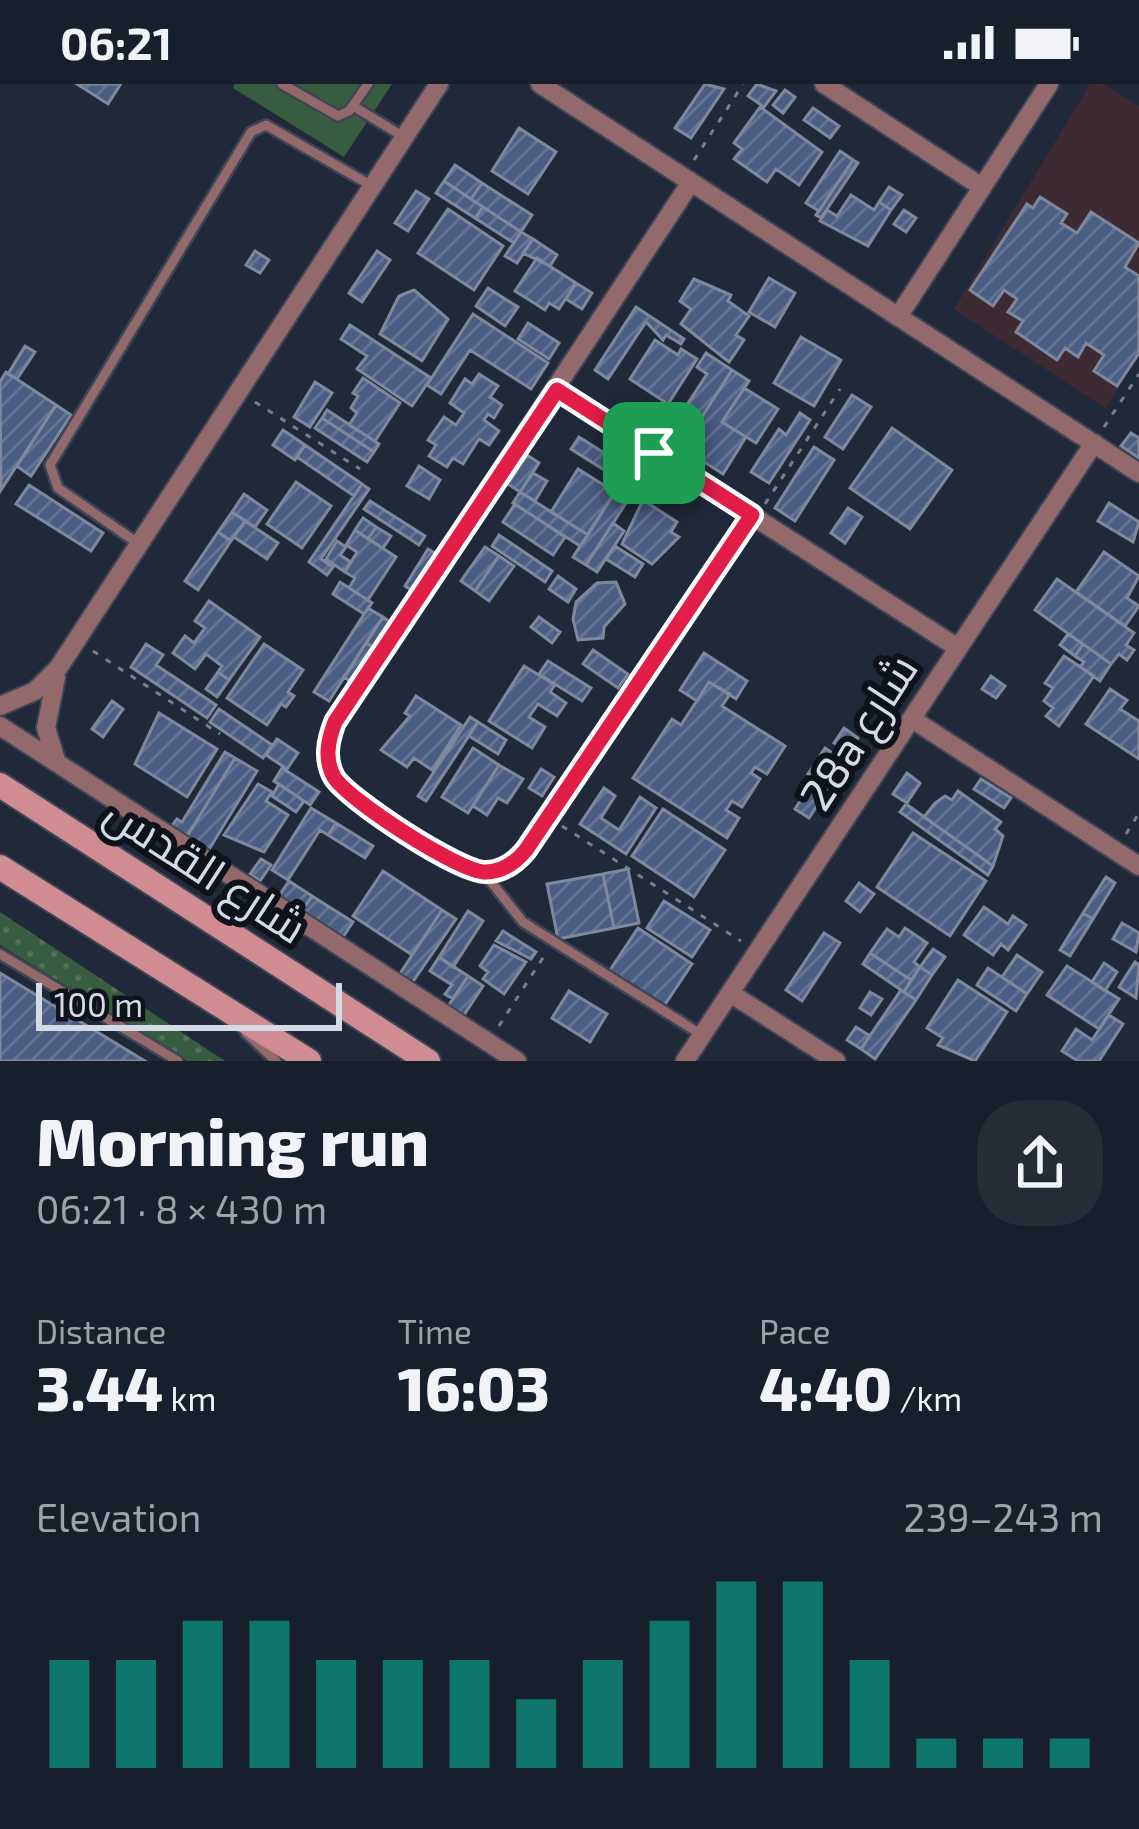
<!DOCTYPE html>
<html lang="en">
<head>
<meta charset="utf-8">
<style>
	body { margin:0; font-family:"Exo 2",Cairo,sans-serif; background:#252c38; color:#f1f3f6; height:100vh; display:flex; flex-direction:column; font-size:45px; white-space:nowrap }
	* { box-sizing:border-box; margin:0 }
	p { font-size:39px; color:#9fa2a9 }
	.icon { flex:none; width:66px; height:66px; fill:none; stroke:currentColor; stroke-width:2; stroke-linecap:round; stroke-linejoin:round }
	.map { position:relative; height:977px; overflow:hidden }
	.details { display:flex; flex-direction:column; background:#181f2c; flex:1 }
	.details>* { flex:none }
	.scale { position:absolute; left:36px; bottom:30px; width:306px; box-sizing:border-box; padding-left:12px; border:6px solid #d4dae6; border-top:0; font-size:33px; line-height:42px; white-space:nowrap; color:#d4dae6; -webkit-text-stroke:9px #0e121a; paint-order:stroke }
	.pin { position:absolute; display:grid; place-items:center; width:102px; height:102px; color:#fff; margin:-51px; border-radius:24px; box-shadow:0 6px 18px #0006 }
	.round { display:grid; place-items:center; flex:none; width:126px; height:126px; border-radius:48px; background:#252c38 }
	.overview { display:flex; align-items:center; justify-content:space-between; height:204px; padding:0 36px }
	h1 { font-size:66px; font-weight:800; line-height:90px }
	.figures { display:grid; grid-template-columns:repeat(3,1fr); gap:18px; height:204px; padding:12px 36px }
	.figures div { display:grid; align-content:center }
	.figures b { font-size:60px; font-weight:800 }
	.figures small { font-size:33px; font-weight:400 }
	.figures p { font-size:33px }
	.chart { height:336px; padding:24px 36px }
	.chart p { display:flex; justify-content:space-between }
	.chart svg { width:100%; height:216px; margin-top:12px; stroke:#0f766e; stroke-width:6 }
	.status { display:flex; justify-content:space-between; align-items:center; height:84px; padding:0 60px; background:#181f2c; direction:ltr }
	.status svg { height:33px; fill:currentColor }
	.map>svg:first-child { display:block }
	.education { fill:#3d2a33 }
	.grass { fill:url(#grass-dots) }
	.garden { fill:#385c3f }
	.building { fill:url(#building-hatch); stroke:#7e899e; stroke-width:3 }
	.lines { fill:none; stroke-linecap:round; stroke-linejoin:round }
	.lane-casing { stroke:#3d4556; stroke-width:14 }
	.street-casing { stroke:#3d4556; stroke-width:22 }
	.secondary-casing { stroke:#3d4556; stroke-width:28 }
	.path { stroke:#787f8e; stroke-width:3; stroke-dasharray:6 9; stroke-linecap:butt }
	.lane { stroke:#94696b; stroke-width:9 }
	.street { stroke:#94696b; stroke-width:18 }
	.secondary { stroke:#d08c90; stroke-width:24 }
	.route-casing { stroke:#fff; stroke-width:24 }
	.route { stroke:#e11d48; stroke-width:15 }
	.labels { text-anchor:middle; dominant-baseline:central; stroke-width:12; stroke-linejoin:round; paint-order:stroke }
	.street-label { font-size:45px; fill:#d4dae6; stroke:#0e121a }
</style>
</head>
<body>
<div class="status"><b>06:21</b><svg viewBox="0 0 49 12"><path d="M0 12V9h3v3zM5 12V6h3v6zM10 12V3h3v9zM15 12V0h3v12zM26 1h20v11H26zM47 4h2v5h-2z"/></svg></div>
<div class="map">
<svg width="1139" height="977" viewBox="0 0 1139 977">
	<defs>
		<pattern id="grass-dots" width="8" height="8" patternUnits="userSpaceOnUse" patternTransform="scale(3)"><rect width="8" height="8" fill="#385c3f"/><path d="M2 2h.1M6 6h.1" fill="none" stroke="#54735b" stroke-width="1.8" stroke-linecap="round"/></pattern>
		<pattern id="building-hatch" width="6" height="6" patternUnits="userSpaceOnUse" patternTransform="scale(3)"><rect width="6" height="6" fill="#4a5d82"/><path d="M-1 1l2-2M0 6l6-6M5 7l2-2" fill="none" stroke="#637494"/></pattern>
	</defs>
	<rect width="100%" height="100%" fill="#20293a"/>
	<!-- education -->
	<path class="education" d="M1090 0H1104L1139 22V272L1105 324 954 225Z"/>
	<!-- grass -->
	<path class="grass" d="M0 828 225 977H188L0 861Z"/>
	<!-- garden -->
	<path class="garden" d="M235 0H392L344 73 233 4Z"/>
	<!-- building -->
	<path class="building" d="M77 0H118L120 1 108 20Z
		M705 0 724 5 691 54 675 44Z
		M757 0 776 7 764 23 748 12Z
		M785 6 795 13 783 29 773 21Z
		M760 23 822 68 799 101 776 85 767 98 734 75 742 65 734 59Z
		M813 24 839 42 830 54 804 36Z
		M519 44 556 68 528 110 492 87Z
		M840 67 853 76 819 127 806 119Z
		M853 76 858 79 821 134 816 131Z
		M455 81 482 99 471 115 444 97Z
		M444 97 483 123 475 134 436 109Z
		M482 99 532 131 521 148 471 115Z
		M889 103 902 111 891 126 879 118Z
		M416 107 429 115 408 147 395 139Z
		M851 111 874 126 879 118 891 126 868 162 820 137 827 126 837 132Z
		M1040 113 1067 130 1061 139 1077 149 1091 128 1139 159 1125 183 1139 192V269L1117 302 1094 287 1104 271 1086 259 1078 273 1065 264 1057 276 1016 248 1023 237 1008 228 1017 215 1004 206 993 222 970 206 1027 120 1033 124Z
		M483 123 521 148 514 159 475 134Z
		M448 125 503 162 474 206 418 169Z
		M904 126 916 134 906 148 894 140Z
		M521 148 533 155 517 179 505 172Z
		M533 155 557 171 550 182 523 169Z
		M255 167 269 176 260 189 246 181Z
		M377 167 390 176 362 218 349 209Z
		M537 174 576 199 559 225 549 219 545 226 515 207Z
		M769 194 795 209 775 243 749 228Z
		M694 195 731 211 728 217 749 232 736 251 744 256 729 278 681 240 691 225 680 217Z
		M576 199 592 209 582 225 566 215Z
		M488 204 518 223 505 242 476 222Z
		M414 206 448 235 422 277 380 250 399 212Z
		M636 223 684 255 681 260 666 251 663 256 646 238 608 295 595 286Z
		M473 230 548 279 531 305 470 266 441 310 427 301Z
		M528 239 559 259 549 275 518 255Z
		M350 241 431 294 412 322 357 285 367 272 341 255Z
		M801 253 841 276 814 322 774 299Z
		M655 256 678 271 681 265 697 275 668 320 630 295Z
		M25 262 35 268 17 295 8 290Z
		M706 269 732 286 682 364 666 353 707 290 697 283Z
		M732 286 749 297 722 338 746 353 723 390 682 364Z
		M6 288 56 321 1 406 0 298Z
		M479 290 498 302 490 313 502 321 494 334 488 330 484 336 499 347 489 361 479 355 463 380 453 374 447 383 429 372 436 361 428 356 444 333 456 341 464 329 450 319 465 295 472 300Z
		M363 294 400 319 375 357 349 341 357 329 351 324 358 312 353 309Z
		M315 298 332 309 310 343 294 333Z
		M744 304 778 325 756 359 722 338Z
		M852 311 871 323 843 365 825 353Z
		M56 321 71 331 31 392 17 382Z
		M327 326 379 360 374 368 322 334Z
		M800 329 810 336 769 399 751 388 779 345 786 351Z
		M322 334 374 368 367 378 315 344Z
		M892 344 952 386 910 445 850 404Z
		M283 346 305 361 295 376 273 361Z
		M1131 349 1139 354V374L1121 362Z
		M579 353 620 379 612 391 571 365Z
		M305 361 362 400 354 412 297 373Z
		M814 363 834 376 795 437 775 424Z
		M527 371 539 379 520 408 508 400Z
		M620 379 630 385 615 408 605 402Z
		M419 382 440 396 429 415 407 402Z
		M578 385 615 408 588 451 551 428Z
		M630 385 643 393 628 416 615 408Z
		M533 389 547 397 535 417 520 408Z
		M296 398 331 422 302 464 267 440Z
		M362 400 369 405 321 475 333 483 327 491 309 478Z
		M29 401 103 449 91 467 16 420Z
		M520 408 588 451 580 462 513 419Z
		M615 408 628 416 586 481 573 473Z
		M244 410 267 426 255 443 232 428Z
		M643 416 677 438 671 448 679 453 652 480 622 460Z
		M370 417 425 452 419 461 364 425Z
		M1109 419 1139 438 1133 458 1098 437Z
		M515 420 565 453 553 471 503 438Z
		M848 424 862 433 845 459 831 449Z
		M232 428 245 437 231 457 218 448Z
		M363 434 376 443 368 455 355 446Z
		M245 437 278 459 267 475 234 453Z
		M613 439 624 447 597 488 586 481Z
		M376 443 391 452 383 464 368 455Z
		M355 446 396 473 368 516 349 504 355 494 345 488 357 468 346 461Z
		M218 448 231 457 198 506 185 497Z
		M499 451 552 487 545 498 492 462Z
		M337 457 346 463 340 471 351 478 345 488 326 475Z
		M615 462 643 480 635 493 606 475Z
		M485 463 499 472 475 507 461 497Z
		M428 465 440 472 416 509 405 502Z
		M1104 468 1139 492 1127 514 1139 522 1125 542 1076 508Z
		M499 472 514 482 489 517 475 507Z
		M558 492 576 505 568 518 549 505Z
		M1057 495 1134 549 1126 561 1134 566 1127 576 1119 570 1111 580 1035 526Z
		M340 498 372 519 364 530 333 510Z
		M616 498 625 520 604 543 603 554 578 556 573 535 576 518 597 499Z
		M209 517 260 553 229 596 218 588 222 582 206 570 195 585 173 569 185 552 194 559 205 544 195 537Z
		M368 524 383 533 329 617 314 608Z
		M383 533 394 541 378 566 366 559Z
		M539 533 560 548 552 559 531 543Z
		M1068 550 1083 560 1075 572 1060 561Z
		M366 559 378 566 356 601 344 593Z
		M146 560 163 571 156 581 216 621 207 634 131 583Z
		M264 560 303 586 288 608 294 612 286 623 281 620 267 641 227 614Z
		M1083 560 1111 580 1100 597 1080 583 1084 578 1075 572Z
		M593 566 628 590 618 604 583 580Z
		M704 569 747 597 736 615 709 598 697 617 680 606Z
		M1064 572 1094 592 1059 642 1046 632 1053 624 1044 617 1053 604 1045 599Z
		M548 577 591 604 582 617 539 590Z
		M524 582 555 601 550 608 566 619 557 632 538 620 529 633 545 643 532 664 489 637Z
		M218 588 229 596 217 613 206 605Z
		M991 592 1005 602 996 614 982 605Z
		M709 598 730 610 722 622 785 662 767 690 755 683 751 689 760 695 742 723 732 717 726 726 739 734 727 754 633 694 672 635 681 641Z
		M1110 605 1127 616 1120 625 1139 637V675L1086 640Z
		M416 612 461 641 432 686 414 674 407 683 381 666 410 632 405 629Z
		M112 617 123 625 103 653 92 645Z
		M219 625 272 661 263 674 210 638Z
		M159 629 217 665 187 713 135 680Z
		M470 633 478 638 426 717 418 712Z
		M478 638 506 656 498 670 469 652Z
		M844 644 858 654 848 668 834 659Z
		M277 655 298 669 287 685 266 671Z
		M473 664 499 681 468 729 442 713Z
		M825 664 845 678 832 698 808 690Z
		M225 668 235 674 186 754 170 744 177 735 182 738Z
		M235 674 257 687 208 767 186 754Z
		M499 681 523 695 507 719 498 714 487 731 473 722Z
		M282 684 319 708 310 721 274 697Z
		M541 685 554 693 542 712 529 704Z
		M818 689 832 698 809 734 795 725Z
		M907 689 920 699 907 719 893 710Z
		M981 695 1011 714 1004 724 974 705Z
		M258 700 272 708 266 717 288 731 264 768 224 751Z
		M279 700 304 717 296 728 272 712Z
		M604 704 615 712 601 734 619 746 640 713 656 724 626 770 580 740Z
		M958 707 1001 738 995 745 1003 752 993 782 924 733 935 719 945 712 952 716Z
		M906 720 993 782 988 791 900 728Z
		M311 724 336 739 328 751 320 746 288 796 272 786Z
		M663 725 725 766 694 813 632 772Z
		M336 739 373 762 365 774 328 751Z
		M913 749 986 797 950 852 877 803Z
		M261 775 271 781 260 797 250 790Z
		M628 785 639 839 614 844 603 790Z
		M383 787 442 826 412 871 353 832Z
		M603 790 614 844 558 855 547 800Z
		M1106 793 1115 799 1093 835 1083 829Z
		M289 797 312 812 302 827 279 812Z
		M859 799 874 810 860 828 846 817Z
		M312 812 353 838 343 853 302 827Z
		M664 817 710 846 692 873 647 844Z
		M984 823 1008 840 1013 832 1026 841 1008 866 1001 860 993 871 964 851Z
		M442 826 456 835 412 899 399 891Z
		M468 827 483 837 453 883 439 873Z
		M1083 829 1093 835 1070 872 1060 866Z
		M1122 839 1139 849 1136 868 1113 855Z
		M638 844 692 880 664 922 610 886Z
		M905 844 927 859 914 878 920 883 911 896 870 869 887 845 899 853Z
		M503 847 536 868 531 875 496 857Z
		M824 849 840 859 802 917 786 906Z
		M494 861 526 878 504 910 483 895 488 888 480 882Z
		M933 865 945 873 932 891 920 883Z
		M870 869 911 896 904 908 863 880Z
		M1017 871 1042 888 1027 910 1002 893Z
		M439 873 468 892 453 915 445 910 452 901 430 887Z
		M1135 878 1139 881 1136 914 1119 903Z
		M1104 879 1117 888 1105 907 1092 898Z
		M1067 882 1119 915 1099 945 1047 911Z
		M920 883 932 891 916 916 904 908Z
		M988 884 1027 910 1016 927 977 901Z
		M0 889 145 977H0Z
		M468 892 483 902 464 931 448 922Z
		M958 896 1007 928 975 977 938 961 943 954 927 944Z
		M901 906 916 916 875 975 861 965Z
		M569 907 607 930 590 958 552 934Z
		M870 908 882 915 871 931 860 924Z
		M1109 931 1123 940 1099 977H1078L1062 967 1076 945 1092 956Z
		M856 943 870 952 861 965 847 956Z"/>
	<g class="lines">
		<!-- lane casing -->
		<g class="lane-casing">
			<path id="lane" d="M282 0 338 32 349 27 368 0
				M353 22 404 53
				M139 460 58 404 50 381 251 48 266 41 372 102
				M484 789 523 838 702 951
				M0 870 178 977
				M246 949 276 977"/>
		</g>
		<!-- street casing -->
		<g class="street-casing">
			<path id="street" d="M540 0 1139 389
				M824 0 982 103
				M691 98 336 638C328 656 324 675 334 693 347 715 460 789 486 788 503 788 516 778 526 765L752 431
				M898 233 1049 0
				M557 306 958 564
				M56 593 46 644 56 676
				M0 622 35 607 59 583 439 0
				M912 635 1139 782
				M0 642 517 977
				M730 909 836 977
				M685 977 1094 359"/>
		</g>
		<!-- secondary casing -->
		<g class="secondary-casing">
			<path id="secondary" d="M0 701 428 977
				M0 783 309 977"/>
		</g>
		<!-- path -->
		<path class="path" d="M694 76 743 0
			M255 318 360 385
			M1104 343 1139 290
			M765 420 840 305
			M93 567 220 650
			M562 742 741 857
			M1126 750 1139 729
			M499 942 546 869"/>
		<!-- lane -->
		<use href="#lane" class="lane"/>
		<!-- street -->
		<use href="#street" class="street"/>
		<!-- secondary -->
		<use href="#secondary" class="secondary"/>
	</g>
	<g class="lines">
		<!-- route casing -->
		<g class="route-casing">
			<path id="route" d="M557 306 752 431 526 766C516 778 503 788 486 788 460 789 347 715 334 693 324 675 328 656 335 638Z"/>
		</g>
		<!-- route -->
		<use href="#route" class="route"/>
	</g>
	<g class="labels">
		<!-- street labels -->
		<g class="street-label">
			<text transform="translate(857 647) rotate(-57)">28a شارع</text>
			<text transform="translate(207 784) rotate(33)">شارع القدس</text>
		</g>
	</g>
</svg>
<div class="scale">100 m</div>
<div class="pin" style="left:654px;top:369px;background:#1e9e55"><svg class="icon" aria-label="arrive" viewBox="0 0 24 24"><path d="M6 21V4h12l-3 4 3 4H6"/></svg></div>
</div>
<section class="details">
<div class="overview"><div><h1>Morning run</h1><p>06:21 · 8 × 430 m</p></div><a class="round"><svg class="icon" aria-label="share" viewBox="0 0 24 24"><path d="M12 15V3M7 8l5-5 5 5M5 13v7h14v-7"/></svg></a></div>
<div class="figures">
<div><p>Distance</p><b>3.44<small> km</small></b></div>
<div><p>Time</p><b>16:03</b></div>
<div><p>Pace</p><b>4:40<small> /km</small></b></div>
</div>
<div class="chart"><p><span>Elevation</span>239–243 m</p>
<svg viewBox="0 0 160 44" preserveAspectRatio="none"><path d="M5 44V22M15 44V22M25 44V14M35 44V14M45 44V22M55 44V22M65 44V22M75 44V30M85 44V22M95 44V14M105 44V6M115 44V6M125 44V22M135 44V38M145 44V38M155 44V38"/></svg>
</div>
</section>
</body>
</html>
